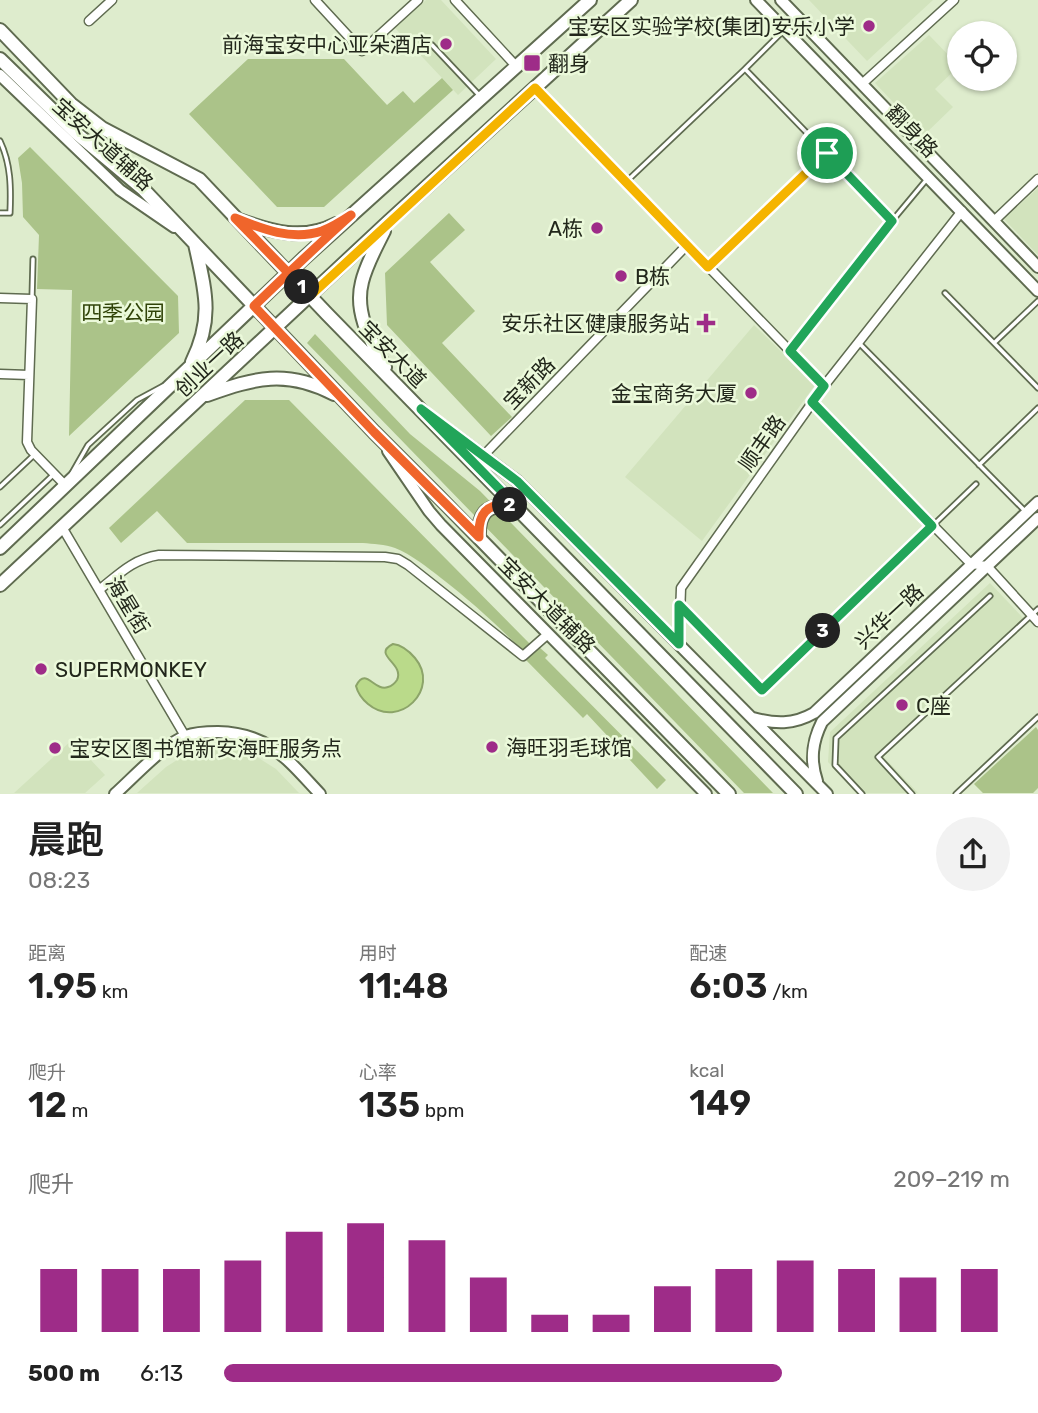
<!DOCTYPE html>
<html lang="zh">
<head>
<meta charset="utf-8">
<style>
	body { margin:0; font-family:Rubik,"Noto Sans SC",sans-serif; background:#f2f2f2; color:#222; height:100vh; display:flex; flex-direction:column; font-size:26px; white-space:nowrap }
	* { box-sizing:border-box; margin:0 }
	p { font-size:23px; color:#767676 }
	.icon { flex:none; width:38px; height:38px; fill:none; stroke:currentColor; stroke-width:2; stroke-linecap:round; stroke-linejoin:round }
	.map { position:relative; height:794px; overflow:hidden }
	.side { display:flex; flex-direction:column; background:#fff; flex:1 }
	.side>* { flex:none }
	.tools { position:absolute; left:947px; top:21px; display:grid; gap:14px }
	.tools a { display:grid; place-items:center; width:70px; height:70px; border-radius:50%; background:#fff; box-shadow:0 2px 5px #0004; font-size:35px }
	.pin { position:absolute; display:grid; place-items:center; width:60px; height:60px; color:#fff; margin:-30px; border:4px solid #fff; border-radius:50%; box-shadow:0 2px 7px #0007 }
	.km { position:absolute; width:35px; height:35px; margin:-18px; border-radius:50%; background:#222; color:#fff; font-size:19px; line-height:35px; text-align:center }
	.round { display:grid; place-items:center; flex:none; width:74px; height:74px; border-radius:37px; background:#f2f2f2 }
	.headline { display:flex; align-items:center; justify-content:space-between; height:119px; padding:0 28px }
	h1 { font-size:38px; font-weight:600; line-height:52px }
	.stats { display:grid; grid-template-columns:repeat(3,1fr); gap:10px; height:119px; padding:7px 28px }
	.stats div { display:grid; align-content:center }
	.stats b { font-size:35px; font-weight:600 }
	.stats small { font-size:19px; font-weight:400 }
	.stats p { font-size:19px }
	.chart { height:196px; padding:14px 28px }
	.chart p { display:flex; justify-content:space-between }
	.chart svg { width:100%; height:126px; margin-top:7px; stroke:#9e2c88; stroke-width:6 }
	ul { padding:0 28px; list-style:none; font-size:23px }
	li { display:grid; grid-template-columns:112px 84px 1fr; align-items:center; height:52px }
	li i { height:18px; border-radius:9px; background:#9e2c88 }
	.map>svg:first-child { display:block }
	.built { fill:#d2e3bd }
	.green { fill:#abc389 }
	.water { fill:#bada8a; stroke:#8ca469; stroke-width:2 }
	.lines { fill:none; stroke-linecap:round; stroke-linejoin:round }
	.lane-casing { stroke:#5f6b50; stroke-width:7 }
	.street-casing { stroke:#5f6b50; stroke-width:11 }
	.secondary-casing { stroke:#5f6b50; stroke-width:14 }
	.primary-casing { stroke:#5f6b50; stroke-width:16 }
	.lane { stroke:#fff; stroke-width:3.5 }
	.street { stroke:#fff; stroke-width:8 }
	.secondary { stroke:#fff; stroke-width:10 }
	.primary { stroke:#fff; stroke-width:12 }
	.split-1-casing { stroke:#fff; stroke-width:14 }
	.split-2-casing { stroke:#fff; stroke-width:14 }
	.split-3-casing { stroke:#fff; stroke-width:14 }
	.split-4-casing { stroke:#fff; stroke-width:14 }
	.split-1 { stroke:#f5b400; stroke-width:9 }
	.split-2 { stroke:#f0652b; stroke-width:9 }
	.split-3 { stroke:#22a559; stroke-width:9 }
	.split-4 { stroke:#22a559; stroke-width:9 }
	.poi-dot { fill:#9e2c88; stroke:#ebf9da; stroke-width:2.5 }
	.labels { text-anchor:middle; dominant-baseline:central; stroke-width:5; stroke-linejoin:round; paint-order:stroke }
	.poi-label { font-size:21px; fill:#22271b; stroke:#ebf9da; text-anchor:start }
	.street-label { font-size:21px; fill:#22271b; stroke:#ebf9da }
	.park-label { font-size:21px; fill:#304308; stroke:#ebf9da }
</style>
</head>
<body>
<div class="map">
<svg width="1038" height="794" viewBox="0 0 1038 794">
	<rect width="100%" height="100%" fill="#deeccd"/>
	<!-- built -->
	<path class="built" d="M426 0H441L496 59 458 95 395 28Z
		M809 0H933L867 61Z
		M929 35 959 66 935 89 953 107 924 135 875 83Z
		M1038 188V255L1004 219Z
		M754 325 815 385 702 541 625 477Z
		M990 583 1026 621 882 755 918 793H858L828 762 830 732Z
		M72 740 105 775 85 793H14Z
		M216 749 238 750 257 757 276 769 299 793H137L166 767 177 760 199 751Z"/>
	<!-- green -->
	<path class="green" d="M248 59H344L387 105 403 91 414 103 442 78 453 90 324 207H277L189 114Z
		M30 147 178 296 179 333 69 436 72 290 37 289 39 235 23 217 22 183 18 158Z
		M449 213 465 230 430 262 475 311 442 343 512 417 491 436 387 325 385 273Z
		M315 334 410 434 480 491 773 793H744L307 343Z
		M245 400H289L530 644 523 651C497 625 471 601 441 578 427 567 412 555 395 548 385 544 373 544 363 543H187L157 511 121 543 109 528Z
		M539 647 548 655 545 658 666 780 657 789 587 714 583 718 525 659Z
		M1036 727 1038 730V788L1033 793H983L974 784Z"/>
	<!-- water -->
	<path class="water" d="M393 644C402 645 409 651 415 658 441 689 399 730 368 704 362 699 358 694 356 686 366 666 374 692 388 687 392 686 395 683 397 680 405 663 371 655 393 644Z"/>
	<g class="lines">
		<!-- lane casing -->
		<g class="lane-casing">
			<path id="lane" d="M783 31 745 69 892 221 792 350
				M432 45 480 96
				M0 141C11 164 11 188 10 213H0
				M627 181 745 69
				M892 221 927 179
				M710 265 827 153
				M945 293 1038 388
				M32 297 33 259
				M859 343 1026 512
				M994 343 1038 301
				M979 465 1038 408
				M72 473 88 445 137 400 163 386
				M0 487 34 455
				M0 525 53 475
				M682 608 762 690 976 484
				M862 794 835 765 836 738 990 596
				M912 794 878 757 1038 609
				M956 794 1038 717"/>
		</g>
		<!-- street casing -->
		<g class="street-casing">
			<path id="street" d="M315 0 362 51 418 0
				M455 0 516 66
				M89 21 112 0
				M863 83 954 0
				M535 88 824 386
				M994 221 1038 179
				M0 298 32 299 27 442 31 450 66 486
				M0 374 29 375
				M812 402 971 564 987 566 1038 622
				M484 455 687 245
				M62 527 185 736
				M99 590C119 574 133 559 159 555L385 557 398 559 408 565 523 656 548 634
				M679 644 681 588 824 386 962 211"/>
		</g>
		<!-- secondary casing -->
		<g class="secondary-casing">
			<path id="secondary" d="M756 0 1038 291
				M781 0 1038 267
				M0 75 120 190 174 227
				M440 424 517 481 827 794
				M388 451 429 511 441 525 706 794
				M753 718C775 724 793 725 814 713L1038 502
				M817 781C810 760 812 742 822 722L1038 518
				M115 794C134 777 164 744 186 736 196 732 208 732 218 732 269 733 288 760 320 794"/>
		</g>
		<!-- primary casing -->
		<g class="primary-casing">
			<path id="primary" d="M0 30 71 104 102 128 199 179 327 314 796 794
				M0 59 76 133 144 190 374 432 438 496 729 794
				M239 220C272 232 303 241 336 224
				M384 231C376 247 366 265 362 282 354 313 371 341 385 367
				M192 362C214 318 205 290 195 244
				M207 395C255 378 286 369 334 394
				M479 537C478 510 489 504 515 505
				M0 548 303 259 590 0
				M0 585 387 223 631 0"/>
		</g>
		<!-- lane -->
		<use href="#lane" class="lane"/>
		<!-- street -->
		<use href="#street" class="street"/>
		<!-- secondary -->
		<use href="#secondary" class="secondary"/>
		<!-- primary -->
		<use href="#primary" class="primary"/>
	</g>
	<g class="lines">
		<!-- split-1 casing -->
		<g class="split-1-casing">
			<path id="split-1" d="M302 287 310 296 535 88 708 267 827 153"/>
		</g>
		<!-- split-2 casing -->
		<g class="split-2-casing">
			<path id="split-2" d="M302 287 235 218C262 229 292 241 322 231 332 227 342 221 351 215 318 245 286 275 254 306L374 432 479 537C478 514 486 503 510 505"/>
		</g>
		<!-- split-3 casing -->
		<g class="split-3-casing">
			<path id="split-3" d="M510 505H515L421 409 517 481 679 644V605L762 690 823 631"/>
		</g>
		<!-- split-4 casing -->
		<g class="split-4-casing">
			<path id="split-4" d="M823 631 932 526 812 402 824 386 790 351 892 221 827 153"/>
		</g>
		<!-- split-1 -->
		<use href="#split-1" class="split-1"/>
		<!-- split-2 -->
		<use href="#split-2" class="split-2"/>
		<!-- split-3 -->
		<use href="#split-3" class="split-3"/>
		<!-- split-4 -->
		<use href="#split-4" class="split-4"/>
	</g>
	<!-- markers -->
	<g class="poi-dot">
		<circle cx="869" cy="26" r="7"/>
		<circle cx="446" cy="44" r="7"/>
		<rect x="523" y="54" width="18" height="18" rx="3.5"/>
		<circle cx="597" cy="228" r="7"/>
		<circle cx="621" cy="276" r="7"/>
		<path d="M702.5 312.5h7v7h7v7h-7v7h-7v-7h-7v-7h7z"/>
		<circle cx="751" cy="393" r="7"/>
		<circle cx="41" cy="669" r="7"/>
		<circle cx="902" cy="705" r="7"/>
		<circle cx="492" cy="747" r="7"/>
		<circle cx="55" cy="748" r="7"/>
	</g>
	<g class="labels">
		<!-- poi labels -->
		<g class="poi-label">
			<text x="855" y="26" text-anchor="end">宝安区实验学校(集团)安乐小学</text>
			<text x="432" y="44" text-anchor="end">前海宝安中心亚朵酒店</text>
			<text x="548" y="63">翻身</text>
			<text x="583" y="228" text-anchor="end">A栋</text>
			<text x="635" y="276">B栋</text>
			<text x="690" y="323" text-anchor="end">安乐社区健康服务站</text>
			<text x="737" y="393" text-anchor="end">金宝商务大厦</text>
			<text x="55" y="669">SUPERMONKEY</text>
			<text x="916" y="705">C座</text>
			<text x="506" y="747">海旺羽毛球馆</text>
			<text x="69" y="748">宝安区图书馆新安海旺服务点</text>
		</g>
		<!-- street labels -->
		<g class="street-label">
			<text transform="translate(912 131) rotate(46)">翻身路</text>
			<text transform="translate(103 144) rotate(42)">宝安大道辅路</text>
			<text transform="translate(393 354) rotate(45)">宝安大道</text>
			<text transform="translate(209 364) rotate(-43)">创业一路</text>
			<text transform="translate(529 383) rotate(-46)">宝新路</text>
			<text transform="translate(762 443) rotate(-55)">顺丰路</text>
			<text transform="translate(128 605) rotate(59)">海星街</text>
			<text transform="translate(547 605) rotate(45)">宝安大道辅路</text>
			<text transform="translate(889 616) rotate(-43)">兴华一路</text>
		</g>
		<!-- park labels -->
		<g class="park-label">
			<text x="123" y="312">四季公园</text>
		</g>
	</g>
</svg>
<div class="tools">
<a><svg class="icon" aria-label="locate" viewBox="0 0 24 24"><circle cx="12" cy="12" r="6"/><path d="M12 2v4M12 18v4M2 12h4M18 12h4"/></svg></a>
</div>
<div class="pin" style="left:827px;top:153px;background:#1e9e55"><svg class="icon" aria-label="arrive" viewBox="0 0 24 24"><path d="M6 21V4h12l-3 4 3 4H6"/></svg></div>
<b class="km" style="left:302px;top:287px">1</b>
<b class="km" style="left:510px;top:505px">2</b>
<b class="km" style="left:823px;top:631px">3</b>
</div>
<section class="side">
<div class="headline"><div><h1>晨跑</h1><p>08:23</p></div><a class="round"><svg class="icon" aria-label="share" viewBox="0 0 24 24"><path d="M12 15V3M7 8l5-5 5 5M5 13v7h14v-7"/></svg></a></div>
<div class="stats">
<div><p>距离</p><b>1.95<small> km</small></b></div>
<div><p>用时</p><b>11:48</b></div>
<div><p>配速</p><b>6:03<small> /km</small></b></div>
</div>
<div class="stats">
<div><p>爬升</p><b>12<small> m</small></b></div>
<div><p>心率</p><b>135<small> bpm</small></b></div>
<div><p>kcal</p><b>149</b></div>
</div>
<div class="chart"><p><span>爬升</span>209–219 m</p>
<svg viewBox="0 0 160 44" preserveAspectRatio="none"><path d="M5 44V22M15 44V22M25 44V22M35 44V19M45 44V9M55 44V6M65 44V12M75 44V25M85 44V38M95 44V38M105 44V28M115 44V22M125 44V19M135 44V22M145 44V25M155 44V22"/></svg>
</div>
<ul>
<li><b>500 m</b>6:13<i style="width:71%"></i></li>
</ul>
</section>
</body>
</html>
